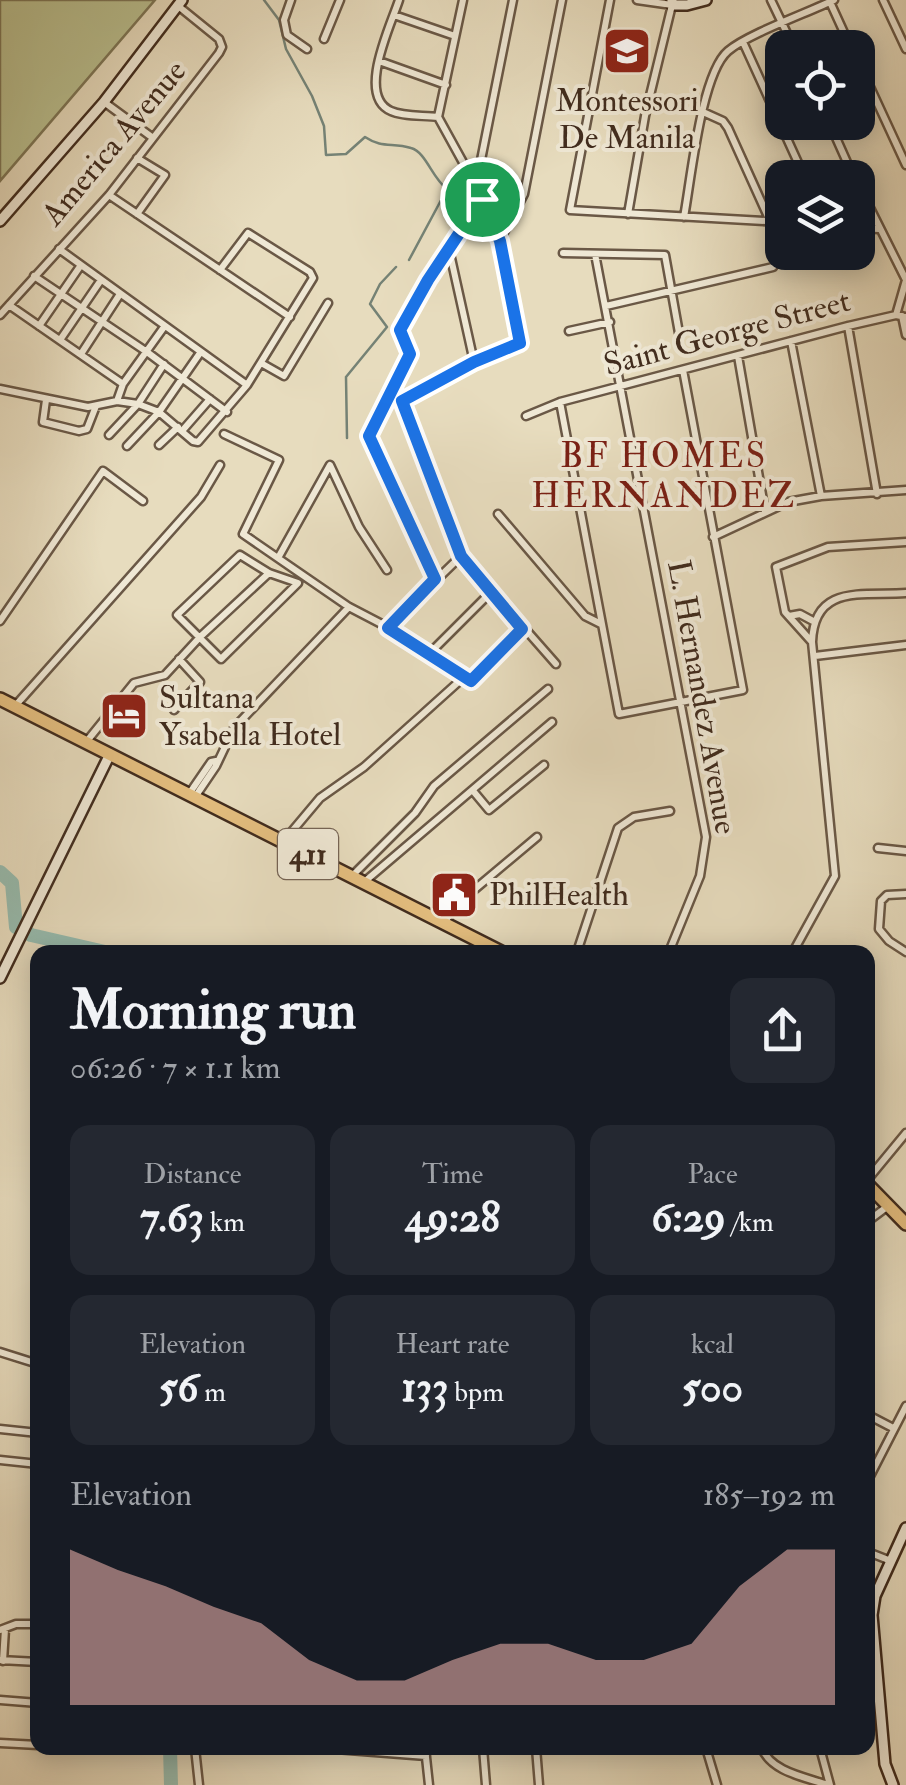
<!DOCTYPE html>
<html lang="en">
<head>
<meta charset="utf-8">
<style>
	body { margin:0; font-family:"IM FELL Double Pica",serif; background:#242831; color:#f1f3f6; height:100vh; display:flex; flex-direction:column; font-size:38px; white-space:nowrap }
	* { box-sizing:border-box; margin:0 }
	p { font-size:32px; color:#9ea1a6 }
	.icon { flex:none; width:55px; height:55px; fill:none; stroke:currentColor; stroke-width:2; stroke-linecap:round; stroke-linejoin:round }
	.map { position:relative; flex:1; overflow:hidden }
	.drawer { position:absolute; left:30px; top:945px; width:845px; height:810px; display:flex; flex-direction:column; background:#171b24; border-radius:20px; box-shadow:0 5px 25px #0003 }
	.drawer>* { flex:none }
	.fabs { position:absolute; left:765px; top:30px; display:grid; gap:20px }
	.fabs a { display:grid; place-items:center; width:110px; height:110px; border-radius:20px; background:#171b24; box-shadow:0 5px 25px #0003; font-size:50px }
	.pin { position:absolute; display:grid; place-items:center; width:85px; height:85px; color:#fff; margin:-42px; border:5px solid #fff; border-radius:50%; box-shadow:0 2px 10px #0007 }
	.round { display:grid; place-items:center; flex:none; width:105px; height:105px; border-radius:20px; background:#242831 }
	.summary { display:flex; align-items:center; justify-content:space-between; height:170px; padding:0 40px }
	h1 { font-size:55px; font-weight:700; line-height:75px }
	.metrics { display:grid; grid-template-columns:repeat(3,1fr); gap:15px; height:170px; padding:10px 40px }
	.metrics div { display:grid; align-content:center; border-radius:20px; background:#242831; text-align:center }
	.metrics b { font-size:42px; font-weight:700 }
	.metrics small { font-size:28px; font-weight:400 }
	.metrics p { font-size:28px }
	.chart { height:280px; padding:20px 40px }
	.chart p { display:flex; justify-content:space-between }
	.chart svg { width:100%; height:180px; margin-top:10px; fill:#c59692; opacity:.7 }
	.map>svg:first-child { display:block }
	.garden { fill:#b9bf8f; stroke:#7d7656; stroke-width:2.5 }
	.lines { fill:none; stroke-linecap:round; stroke-linejoin:round }
	.stream { stroke:#758275; stroke-width:2.5 }
	.river { stroke:#97bcaf; stroke-width:14 }
	.street-casing { stroke:#6a5846; stroke-width:11 }
	.secondary-casing { stroke:#412c1e; stroke-width:14 }
	.highway-casing { stroke:#412c1e; stroke-width:16 }
	.street { stroke:#efe8d5; stroke-width:6 }
	.secondary { stroke:#efe8d5; stroke-width:9 }
	.highway { stroke:#e4be7f; stroke-width:11 }
	.route-casing { stroke:#fff; stroke-width:20 }
	.route { stroke:#1a73e8; stroke-width:12 }
	.labels { text-anchor:middle; dominant-baseline:central; stroke-width:8; stroke-linejoin:round; paint-order:stroke }
	.shield { fill:#efe8d5; stroke:#756455; stroke-width:2.5 }
	.shield-label { font-size:30px; font-weight:bold; fill:#412c1e }
	.poi-label { font-size:32px; fill:#412c1e; stroke:#efe8d5; text-anchor:start }
	.street-label { font-size:32px; fill:#412c1e; stroke:#efe8d5 }
	.neighbourhood-label { font-size:35px; letter-spacing:2.5px; fill:#7a1f14; stroke:#efe8d5 }
</style>
</head>
<body>
<div class="map">
<svg width="906" height="1785" viewBox="0 0 906 1785">
	<rect width="100%" height="100%" fill="#e7dcbe"/>
	<filter id="stains"><feTurbulence type="fractalNoise" baseFrequency=".002" numOctaves="4"/><feColorMatrix values="0 0 0 0 .2 0 0 0 0 .09 0 0 0 0 .02 0 0 0 .5 -.17"/></filter>
	<radialGradient id="worn" r=".72"><stop offset=".6" stop-color="#630" stop-opacity="0"/><stop offset="1" stop-color="#630" stop-opacity=".3"/></radialGradient>
	<!-- garden -->
	<path class="garden" d="M0 0H155L0 181Z"/>
	<g class="lines">
		<!-- stream -->
		<path class="stream" d="M264 0 279 20 286 49 312 96 324 126 326 155 346 154 365 137C383 149 392 142 411 148 426 152 432 178 447 189L409 260
			M347 438 346 377 387 327 370 304 380 284 396 267"/>
		<!-- river -->
		<path class="river" d="M0 872 12 883 16 927 31 935 105 952
			M170 1748 171 1785"/>
		<!-- street casing -->
		<g class="street-casing">
			<path id="street" d="M291 0 284 20 287 35 307 49
				M399 0C391 25 356 96 391 111 404 117 424 115 438 117
				M610 0 570 210 782 222
				M771 0 794 48
				M883 0 906 49
				M830 2 851 48
				M394 15 455 36
				M324 39 340 0
				M743 42 805 178
				M379 61 446 85
				M858 61 906 165
				M104 102 153 138
				M703 112 723 121 728 128 770 221
				M829 122 854 178
				M137 158 165 175 137 214
				M858 184 906 280
				M476 185 513 0
				M109 195 290 317
				M628 214 645 116 672 5 637 0
				M684 217C691 180 701 74 728 51 748 34 807 13 834 0
				M858 228 879 229
				M500 240 524 194 562 0
				M59 249 247 385
				M449 249 474 362
				M563 253 665 255 679 333
				M595 254 706 837 700 876 669 952
				M34 276 147 352 227 412
				M9 305 123 384
				M606 306 773 267
				M0 315 109 195 219 53 222 47 219 39 177 5
				M896 315 906 280
				M902 316 906 335
				M39 326 81 265
				M848 326 877 494
				M569 331 610 322
				M60 340 101 280
				M791 341 821 496
				M81 354 120 294
				M738 356 765 512
				M261 363 284 376 328 303
				M0 389 88 407 117 401 138 404 159 412 193 441 198 442 247 385 313 278 310 272 248 233 220 270
				M389 399 402 401 474 362 520 343 499 241 476 186 438 117 463 0
				M46 400 43 422 79 431 87 429 96 406
				M117 401 123 384 164 327
				M402 401 461 556 556 664
				M560 402 619 714 743 690 683 370
				M526 416 560 402 848 326 896 315 906 317
				M182 431 210 399
				M224 434 279 460 243 534 349 607 397 632 471 681 522 629
				M109 435 138 404 164 364
				M159 445 178 427
				M127 446 159 412 200 353
				M498 514 585 616 601 624
				M713 537 788 502 821 496 906 490
				M240 555 269 573 298 583 221 659 177 615Z
				M278 558 330 465 359 527 387 570
				M435 579 369 436 410 355 400 329 428 279 481 200
				M789 616 800 614 813 621
				M0 621 103 471 143 501
				M388 627 461 556
				M811 641 785 612 776 567 828 547 906 542
				M430 653 493 590
				M815 656 906 645
				M15 706 201 497 220 465
				M174 710 200 682 179 659
				M87 741 134 683 165 675 200 637 269 573
				M474 792 489 810 544 765
				M189 794 211 762 216 761
				M195 797 216 766 234 728 349 607
				M283 842 320 798 364 767 464 677
				M878 848 906 851
				M352 876 415 813 434 786 548 689
				M363 883 552 722
				M906 894 887 895 881 901 879 929 889 941 906 952
				M444 922 462 900 537 837
				M577 952 618 828 634 817 670 811
				M793 952 835 876 812 642C814 584 862 596 906 593
				M868 1179 906 1133
				M868 1221 888 1206
				M868 1271V1281
				M0 1352 38 1364
				M868 1415 893 1428
				M0 1429 38 1433
				M0 1460 38 1464
				M868 1480 906 1406
				M868 1552 891 1561
				M0 1630 16 1624H38
				M0 1660 38 1662
				M3 1661 5 1629
				M0 1700 38 1703
				M0 1743 38 1745
				M195 1748 199 1785
				M323 1748 426 1756
				M425 1748 429 1785
				M483 1748 486 1785
				M536 1748 539 1785
				M706 1748 717 1785
				M762 1748C771 1772 805 1777 828 1785
				M820 1748 830 1785"/>
		</g>
		<!-- secondary casing -->
		<g class="secondary-casing">
			<path id="secondary" d="M672 0V5H687L706 0
				M0 221 104 102 182 0
				M0 978 110 754
				M893 1785 885 1764 872 1615 875 1596 906 1528"/>
		</g>
		<!-- highway casing -->
		<g class="highway-casing">
			<path id="highway" d="M0 699 501 952
				M868 1185 906 1224"/>
		</g>
		<!-- street -->
		<use href="#street" class="street"/>
		<!-- secondary -->
		<use href="#secondary" class="secondary"/>
		<!-- highway -->
		<use href="#highway" class="highway"/>
	</g>
	<g class="lines">
		<!-- route casing -->
		<g class="route-casing">
			<path id="route" d="M482 199 500 241 520 343 474 362 402 401 461 556 522 629 471 681 388 628 435 579 369 436 410 354 400 330 428 280Z"/>
		</g>
		<!-- route -->
		<use href="#route" class="route"/>
	</g>
	<!-- icons -->
	<defs>
		<g id="school-square" transform="scale(2.5)"><rect x="-9" y="-9" width="18" height="18" rx="4" fill="#8f2418" stroke="#efe8d5"/><path d="M0-5L7-2L0 1L-7-2ZM-4 1L0 2.5L4 1V4Q0 6-4 4Z" fill="#fff"/></g>
		<g id="hotel-square" transform="scale(2.5)"><rect x="-9" y="-9" width="18" height="18" rx="4" fill="#8f2418" stroke="#efe8d5"/><path d="M-6-4.5h1.5V1H6V5H4.5V3h-9V5H-6ZM-4 0a1.8 1.8 0 1 1 3.6 0ZM.5 0V-2.5h3Q6-2.5 6 0Z" fill="#fff"/></g>
		<g id="civic-square" transform="scale(2.5)"><rect x="-9" y="-9" width="18" height="18" rx="4" fill="#8f2418" stroke="#efe8d5"/><path d="M-.6-6.5H3V-4.5H.6V-3L4-1V1h2V6H-6V1h2V-1L-.6-3ZM-1.2 2.5V6h2.4V2.5Z" fill="#fff"/></g>
	</defs>
	<g fill-rule="evenodd">
		<use href="#school-square" x="627" y="51"/>
		<use href="#hotel-square" x="124" y="716"/>
		<use href="#civic-square" x="454" y="895"/>
	</g>
	<g class="labels">
		<!-- shield labels -->
		<rect class="shield" x="278" y="829" width="60" height="50" rx="8"/>
		<g class="shield-label">
			<text x="308" y="854">411</text>
		</g>
		<!-- poi labels -->
		<g class="poi-label">
			<text x="627" y="101" text-anchor="middle">Montessori<tspan x="627" dy="37">De Manila</tspan></text>
			<text x="159" y="698">Sultana<tspan x="159" dy="37">Ysabella Hotel</tspan></text>
			<text x="489" y="895">PhilHealth</text>
		</g>
		<!-- street labels -->
		<g class="street-label">
			<text transform="translate(114 143) rotate(-50)">America Avenue</text>
			<text transform="translate(727 333) rotate(-15)">Saint George Street</text>
			<text transform="translate(702 697) rotate(80)">L. Hernandez Avenue</text>
		</g>
		<!-- neighbourhood labels -->
		<g class="neighbourhood-label">
			<text x="664" y="456">BF HOMES<tspan x="664" dy="40">HERNANDEZ</tspan></text>
		</g>
	</g>
	<rect width="100%" height="100%" filter="url(#stains)"/>
	<rect width="100%" height="100%" fill="url(#worn)"/>
</svg>
<div class="fabs">
<a><svg class="icon" aria-label="locate" viewBox="0 0 24 24"><circle cx="12" cy="12" r="6"/><path d="M12 2v4M12 18v4M2 12h4M18 12h4"/></svg></a>
<a><svg class="icon" aria-label="layers" viewBox="0 0 24 24"><path d="M12 4l9 5-9 5-9-5zM3 14l9 5 9-5"/></svg></a>
</div>
<div class="pin" style="left:482px;top:199px;background:#1e9e55"><svg class="icon" aria-label="arrive" viewBox="0 0 24 24"><path d="M6 21V4h12l-3 4 3 4H6"/></svg></div>
<section class="drawer">
<div class="summary"><div><h1>Morning run</h1><p>06:26 · 7 × 1.1 km</p></div><a class="round"><svg class="icon" aria-label="share" viewBox="0 0 24 24"><path d="M12 15V3M7 8l5-5 5 5M5 13v7h14v-7"/></svg></a></div>
<div class="metrics">
<div><p>Distance</p><b>7.63<small> km</small></b></div>
<div><p>Time</p><b>49:28</b></div>
<div><p>Pace</p><b>6:29<small> /km</small></b></div>
</div>
<div class="metrics">
<div><p>Elevation</p><b>56<small> m</small></b></div>
<div><p>Heart rate</p><b>133<small> bpm</small></b></div>
<div><p>kcal</p><b>500</b></div>
</div>
<div class="chart"><p><span>Elevation</span>185–192 m</p>
<svg viewBox="0 0 160 44" preserveAspectRatio="none"><path d="M0 44V6L10 11L20 15L30 20L40 24L50 33L60 38L70 38L80 33L90 29L100 29L110 33L120 33L130 29L140 15L150 6L160 6V44z"/></svg>
</div>
</section>
</div>
</body>
</html>
